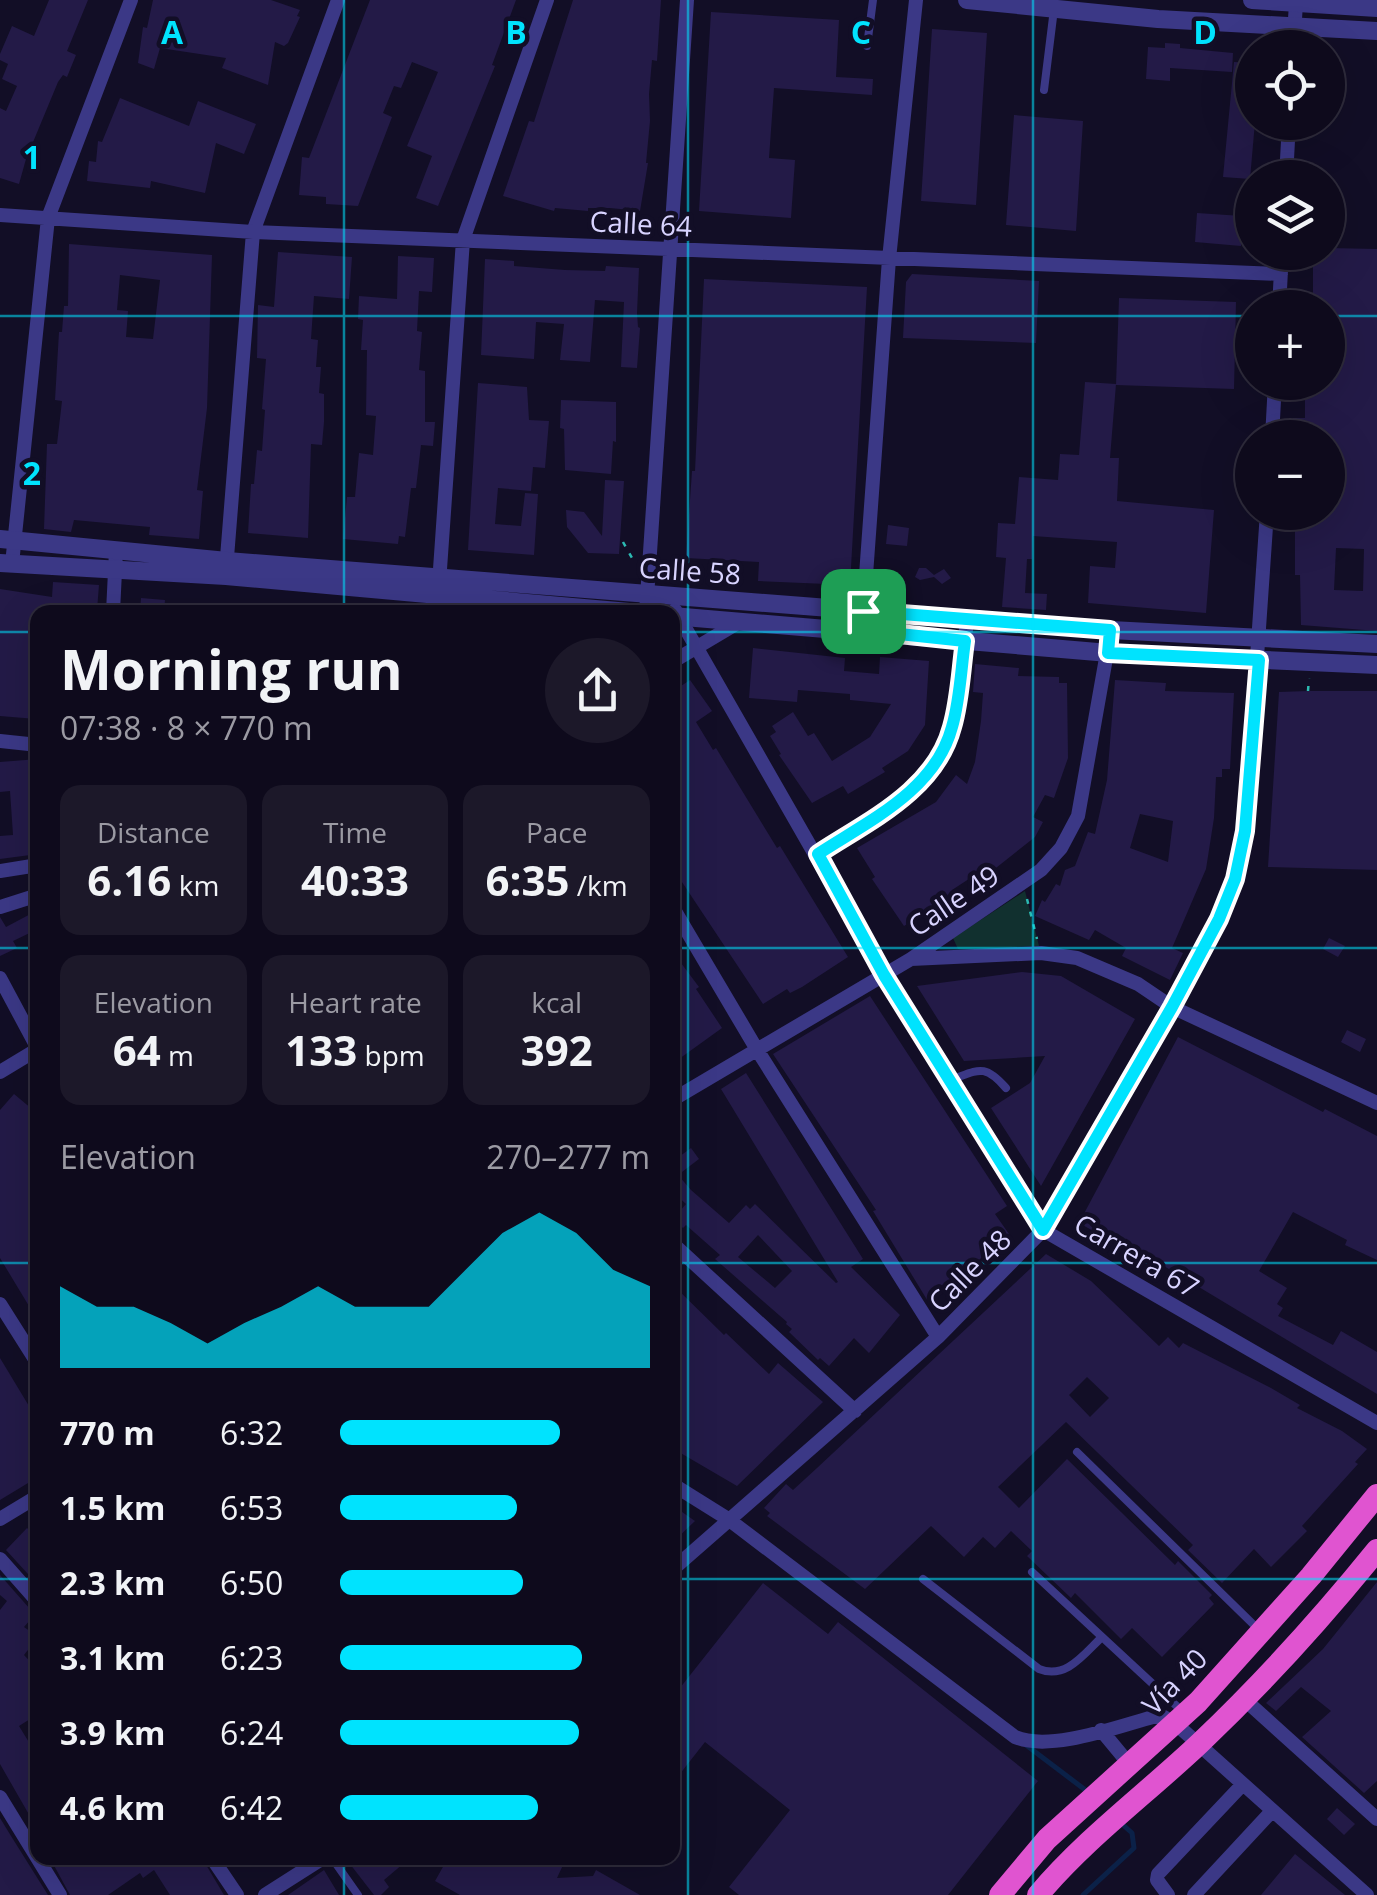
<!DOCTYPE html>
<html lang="en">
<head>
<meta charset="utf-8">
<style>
	body { margin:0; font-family:"Open Sans",sans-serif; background:#1c1829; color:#f1f3f6; height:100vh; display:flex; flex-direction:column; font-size:38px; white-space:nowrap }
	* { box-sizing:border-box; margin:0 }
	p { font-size:32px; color:#9b9aa3 }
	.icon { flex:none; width:55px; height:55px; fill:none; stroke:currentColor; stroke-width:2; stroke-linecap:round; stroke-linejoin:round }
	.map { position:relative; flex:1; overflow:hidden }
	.side { position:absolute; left:30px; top:605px; width:650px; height:1260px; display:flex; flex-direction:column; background:#0e0a1c; border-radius:20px; box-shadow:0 10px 40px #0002,0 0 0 2px #2e2b3b }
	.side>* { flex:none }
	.buttons { position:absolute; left:1235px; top:30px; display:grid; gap:20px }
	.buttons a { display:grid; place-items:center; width:110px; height:110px; border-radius:50%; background:#0e0a1c; box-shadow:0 10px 40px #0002,0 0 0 2px #2e2b3b; font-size:50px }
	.pin { position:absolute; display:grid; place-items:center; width:85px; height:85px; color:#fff; margin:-42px; border-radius:20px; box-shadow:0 5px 15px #0006 }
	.round { display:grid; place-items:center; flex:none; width:105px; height:105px; border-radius:52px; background:#1c1829 }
	.summary { display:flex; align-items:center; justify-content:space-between; height:170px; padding:0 30px }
	h1 { font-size:55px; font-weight:700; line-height:75px }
	.metrics { display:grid; grid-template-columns:repeat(3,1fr); gap:15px; height:170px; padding:10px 30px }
	.metrics div { display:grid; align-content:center; border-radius:20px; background:#1c1829; text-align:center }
	.metrics b { font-size:42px; font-weight:700 }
	.metrics small { font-size:28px; font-weight:400 }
	.metrics p { font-size:28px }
	.chart { height:280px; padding:20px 30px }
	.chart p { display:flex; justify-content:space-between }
	.chart svg { width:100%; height:180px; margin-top:10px; fill:#00e3fe; opacity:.7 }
	ul { padding:0 30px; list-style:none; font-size:32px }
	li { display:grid; grid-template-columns:160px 120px 1fr; align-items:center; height:75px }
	li i { height:25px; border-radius:12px; background:#00e3fe }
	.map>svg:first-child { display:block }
	.green { fill:#11302f }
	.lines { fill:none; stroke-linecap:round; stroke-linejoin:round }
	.stream { stroke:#0b2148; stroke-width:5 }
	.building { fill:#231a47; fill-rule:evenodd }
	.path { stroke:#2cbab2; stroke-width:2.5; stroke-dasharray:5 8; stroke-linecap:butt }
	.service { stroke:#3b3886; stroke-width:8 }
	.minor { stroke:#3b3886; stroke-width:14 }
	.tertiary { stroke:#3b3886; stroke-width:18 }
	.trunk { stroke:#e054d0; stroke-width:22 }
	.route-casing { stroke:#fff; stroke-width:20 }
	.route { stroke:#00e3fe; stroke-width:12 }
	.grid { fill:none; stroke:#00e3fe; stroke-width:2.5; stroke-opacity:0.55 }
	.labels { text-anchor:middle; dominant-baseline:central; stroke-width:9; stroke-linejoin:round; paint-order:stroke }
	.street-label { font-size:28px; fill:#d8d3ff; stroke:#120e26 }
	.grid-label { font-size:32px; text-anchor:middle; font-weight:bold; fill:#00e3fe; stroke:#120e26; stroke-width:9; stroke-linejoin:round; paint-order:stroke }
</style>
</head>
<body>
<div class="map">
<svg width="1377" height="1895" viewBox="0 0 1377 1895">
	<rect width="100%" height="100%" fill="#120e26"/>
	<!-- green -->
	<path class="green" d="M1025 891 1039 946 958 949 953 938Z"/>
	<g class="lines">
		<!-- stream -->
		<path class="stream" d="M1026 1745 1088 1792
			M1083 1895 1134 1848 1132 1833 1122 1824"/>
	</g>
	<!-- building -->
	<path class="building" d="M49 0H88L67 51 76 55 67 77 63 75 58 82 26 159 19 184 0 178V108L6 111 17 86 2 79 8 64 0 60V54L12 26 34 36Z
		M153 0H271L300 10 297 16 300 17 288 43 284 46 275 42 268 85 222 68 226 58 160 48 154 69 138 63 143 27 147 28Z
		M370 0H516L492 65 495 66 438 206 416 198 432 156 407 146 438 72 412 62 401 88 394 86 383 113 392 117 358 206 326 204V197L299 195 302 157 309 158Z
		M573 0H661L657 61 652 60 649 94 650 121 646 163H648L640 211 610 208H588V211L555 208 554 211 503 196 529 121 534 122Z
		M711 12 839 20 836 77 873 79 872 95 774 88 769 158 795 160 791 218 699 211Z
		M932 29 987 33 976 205 921 201Z
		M1165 43 1180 44V48L1233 53 1232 72 1170 68V81L1146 79 1148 47 1165 48Z
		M1234 62 1252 63 1255 122 1250 179 1223 177Z
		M120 98 189 126 198 101 256 124 244 154 216 143 205 193 151 181 150 188 87 181 89 161 96 162 98 141 102 142Z
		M1014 115 1083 121 1076 231 1006 225Z
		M1197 213 1242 216 1241 246 1195 242Z
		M69 244 212 255 207 408 197 490 203 491 199 539 149 535 150 527 74 520 71 532 44 529 47 444H57L62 401 55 400 59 332H62L64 306H68ZM120 275 160 280 153 339 126 337 128 311 117 310Z
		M1328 248 1377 249V631L1301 625 1300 575H1295V512H1328V438H1293V418H1305V382H1328V308H1303V295H1313V252H1328ZM1336 548 1364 549 1363 591 1334 590Z
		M278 252 352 257 349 299 314 296 311 339 318 340 316 367H321L319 393 324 394V422L322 445 311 444 308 538 248 533 251 484H254L257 450 262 451 265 410 262 409 266 359 257 358 258 305 274 307Z
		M398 256 434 258 432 292 419 291 417 331 422 332 419 370 425 371V422H435L433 446 421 445 416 488H411L405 537 399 536 398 544 343 539 347 497H355L359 453 373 455 376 416 366 415 367 350H361L363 320 358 319 359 296 397 299Z
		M485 259 514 261V266L565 270 605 271 606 266 639 268 637 313 638 327 640 328 637 368 621 367 624 302 595 300 590 362 560 360 564 324 536 322 534 359 481 355Z
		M912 274 1039 281 1036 343 903 338 906 282Z
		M704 279 867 287 850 585 758 581 759 562 686 558 692 471H695Z
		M1119 298 1236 302 1234 389 1116 385Z
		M1085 382 1116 384 1110 458H1119L1117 501 1214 510 1206 613 1088 603 1090 566 1115 568 1117 542 1033 536 1032 559H1027L1025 593 1047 594 1046 610 1002 607 1006 558 996 557 998 523 1015 524 1019 477 1058 480 1060 454 1079 455Z
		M478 383 527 387 529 420 549 421 545 468 533 467 531 491 498 488 495 524 521 526 525 493 538 494 534 555 468 550Z
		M561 400 616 402V442L613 441 611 474 565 470 564 429 560 428Z
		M605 480 624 481 619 554 588 553 567 527 566 510 584 512 602 536Z
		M888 525 909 528 907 546 886 544Z
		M919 568H926L934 575 944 569 951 578 942 584 934 577 920 580 915 577Z
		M884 578 901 580 899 598 887 597 882 589Z
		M53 582 99 585 97 610 38 612 36 719 0 716V589L52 597Z
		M141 598 165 600 164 612H140Z
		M753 648 845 658 844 671 879 674 880 657 929 661 925 725 908 751 882 768 885 772 848 794 843 786 812 803 779 755 781 754 770 736 776 732 772 726 793 712 808 736 814 733 832 761 870 737 891 704 850 700V694L798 690 797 702 749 698Z
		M975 664 1019 668 1018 676 1059 677V683H1067L1068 758 1054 798 1045 795 1033 817 1043 822 1035 837 982 879 978 873 952 890 955 894 904 926 872 879 875 877 857 848 936 802 956 775 967 784 975 762 981 721 983 693 973 692Z
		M690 680 712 711 696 722 713 750 716 748 777 848 780 846 848 957 802 987 790 993 787 989 763 1004 672 867V773L679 769 672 759V692Z
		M1115 680 1166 683 1165 691 1234 693 1230 769H1222V777H1216L1214 818 1206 869 1172 948 1183 953 1170 980 1122 956 1126 948 1095 930 1089 940 1035 916 1042 900 1045 902 1056 884 1060 886 1065 870 1075 866 1088 832 1095 834 1107 780ZM1140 814 1173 821 1168 862 1130 848Z
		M1308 691H1377V870L1268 867 1279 692Z
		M38 759V854L0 859V836L13 835 10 791 0 792V762Z
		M38 910V929L13 941 17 948 0 956V917L6 927Z
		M1329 938 1345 946 1338 957 1323 949Z
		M672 951 699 987 696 989 722 1028 672 1064Z
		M1022 972 1061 976 1135 1019 1041 1186 991 1108 1030 1083 1045 1056 964 1061 917 986Z
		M870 996 1007 1206 995 1214 1009 1234 929 1303 873 1211 876 1210 773 1054Z
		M1347 1030 1366 1039 1360 1052 1341 1042Z
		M1178 1037 1323 1112 1325 1109 1377 1136V1260L1345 1245 1347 1240 1293 1212 1259 1271 1287 1288 1277 1304 1283 1308 1278 1316 1333 1345 1341 1331 1377 1352V1394L1124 1242 1122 1247 1079 1223Z
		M746 1073 863 1259 851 1267 900 1315 869 1353 854 1338 829 1366 820 1358 818 1360 789 1332 792 1329 786 1324 787 1322 715 1259 720 1255 686 1225 683 1228 673 1219 686 1204 672 1191V1162L691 1148 699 1159 678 1175 691 1190 729 1223 746 1205 750 1209 755 1204 836 1283 838 1282 721 1089ZM758 1235 792 1271 775 1288 738 1257Z
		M14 1094 38 1114V1321L0 1258V1110Z
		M1046 1254 1091 1281 1159 1346 1168 1337 1179 1348 1183 1343 1271 1388 1300 1405 1297 1408 1342 1431 1367 1449 1355 1462 1358 1464 1302 1526 1307 1531 1271 1567 1254 1549 1222 1583 1188 1550 1193 1545 1066 1422 998 1487 1019 1508 1067 1459 1175 1565 1178 1561 1212 1595 1209 1598 1214 1604 1162 1657 1132 1628 1121 1639 1075 1593 1071 1598 1027 1556 1032 1551 1011 1531 995 1548 983 1537 964 1557 931 1526 865 1589 767 1516 770 1513 764 1508 786 1484 793 1490 817 1468ZM1087 1377 1109 1398 1090 1417 1069 1395Z
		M672 1284 724 1335 726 1333 769 1374 778 1363 823 1402 737 1486 672 1448Z
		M0 1358 38 1421V1477L0 1500Z
		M672 1505 695 1521 672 1543Z
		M27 1528 38 1538V1585L6 1550Z
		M0 1575 30 1609 37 1612 24 1627 38 1637 24 1655 38 1670V1714L19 1726 38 1757V1838L31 1827 35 1825 0 1764V1610L7 1601 0 1595Z
		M1377 1582V1781L1364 1793 1302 1737 1331 1711 1301 1687 1276 1711 1266 1703 1323 1649Z
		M763 1583 828 1634 838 1622 1038 1781 948 1895H739L729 1887 790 1810 705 1742 672 1784V1698Z
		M1337 1808 1355 1824 1344 1835 1327 1819Z
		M0 1818 11 1836 48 1895H0Z
		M1295 1854 1345 1895H1261Z
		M50 1858H202L224 1895H170L154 1870 143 1878 140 1873 108 1895H70Z
		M358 1858H410L384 1880 389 1887 381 1895H374L350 1864Z
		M448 1858H549L563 1865 557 1878 593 1876 596 1870 640 1895H460L435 1881Z
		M324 1870 339 1895H288Z"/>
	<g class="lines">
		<!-- path -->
		<path class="path" d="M623 542 632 558
			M1308 691 1309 678
			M1027 899 1037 939"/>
		<!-- service -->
		<path class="service" d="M867 46 873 0
			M1044 90 1054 9
			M950 1080C979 1070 984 1063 1006 1088
			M1077 1452 1257 1628
			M1032 1572 1182 1711
			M923 1579 1039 1669C1066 1680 1084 1654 1102 1637
			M332 1858 358 1895"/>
		<!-- minor -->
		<path class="minor" d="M1293 48 1296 4
			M1286 178 1289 122
			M0 215 253 232 1281 274
			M1279 308 1282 252
			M1272 438 1275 382
			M12 564 48 218 131 0
			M226 570 253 232 338 0
			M675 610 884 975 1043 1230 1377 1423
			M113 612 116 551
			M437 612 463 240 547 0
			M646 612 687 0
			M862 630 889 259 916 0
			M672 662 741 621
			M0 741 38 745
			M818 855C856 829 910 804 936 764 962 725 962 665 967 619
			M0 871 38 865
			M672 906 756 1048 938 1337
			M0 907 38 895
			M911 959 1041 953 1077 958 1138 984 1172 1007 1377 1103
			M0 978 38 1049
			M0 1072 38 1049
			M672 1100 911 959 1041 870 1061 848 1078 816 1111 630
			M672 1243 855 1411
			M0 1304 38 1364
			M672 1484 728 1519 1015 1737C1050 1752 1116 1727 1153 1717H1164L1176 1724 1367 1895
			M0 1519 38 1496
			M0 1559 38 1602
			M672 1570 938 1337 1043 1230 1219 919 1235 879 1245 831 1267 512
			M1244 1699 1377 1819
			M1101 1730 1130 1765
			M0 1797 60 1895
			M212 1858 237 1895
			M265 1895 323 1858
			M1168 1895 1157 1880 1158 1874 1243 1784
			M1194 1895 1272 1811"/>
		<!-- tertiary -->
		<path class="tertiary" d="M967 0 1158 19 1377 31
			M1252 0 1377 8
			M0 539 227 561 1111 630 1377 644
			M0 563 226 576 629 612
			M672 616 1109 653 1377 665"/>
		<!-- trunk -->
		<path class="trunk" d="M1000 1895 1047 1839 1198 1702 1311 1576 1377 1495
			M1038 1895C1086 1838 1146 1794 1200 1743 1263 1683 1322 1618 1377 1550"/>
	</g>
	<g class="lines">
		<!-- route casing -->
		<g class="route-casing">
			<path id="route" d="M863 611 1110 630 1108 653 1259 660 1245 831 1235 879 1219 919 1172 1007 1043 1230 884 975 818 854C868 821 935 791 952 727 960 700 961 669 965 641L862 630Z"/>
		</g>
		<!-- route -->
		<use href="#route" class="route"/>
	</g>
	<!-- grid -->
	<path class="grid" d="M344 0V612M688 0V1895M1033 0V1895M0 316H1252M1328 316H1377M0 632H38M672 632H1377M0 948H38M672 948H1377M0 1263H38M672 1263H1377M0 1579H38M672 1579H1377M344 1858V1895"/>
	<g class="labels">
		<!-- street labels -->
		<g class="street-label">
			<text transform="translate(641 223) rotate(3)">Calle 64</text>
			<text transform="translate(690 570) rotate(4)">Calle 58</text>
			<text transform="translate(953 900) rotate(-34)">Calle 49</text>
			<text transform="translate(1137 1255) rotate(30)">Carrera 67</text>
			<text transform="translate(969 1270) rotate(-45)">Calle 48</text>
			<text transform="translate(1174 1681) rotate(-46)">Vía 40</text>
		</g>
	</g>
	<g class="grid-label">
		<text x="172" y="44">A</text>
		<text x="516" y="44">B</text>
		<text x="861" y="44">C</text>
		<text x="1205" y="44">D</text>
		<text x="32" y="169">1</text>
		<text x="32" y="485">2</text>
	</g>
</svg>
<div class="buttons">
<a><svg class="icon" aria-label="locate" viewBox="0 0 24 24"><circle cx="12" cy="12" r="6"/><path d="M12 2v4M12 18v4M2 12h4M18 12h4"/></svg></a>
<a><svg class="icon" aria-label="layers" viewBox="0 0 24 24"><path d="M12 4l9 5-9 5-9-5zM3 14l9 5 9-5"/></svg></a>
<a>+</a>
<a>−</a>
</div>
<div class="pin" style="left:863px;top:611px;background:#1e9e55"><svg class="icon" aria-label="arrive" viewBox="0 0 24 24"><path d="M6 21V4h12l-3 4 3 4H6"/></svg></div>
<section class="side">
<div class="summary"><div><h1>Morning run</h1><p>07:38 · 8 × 770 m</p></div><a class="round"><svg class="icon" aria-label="share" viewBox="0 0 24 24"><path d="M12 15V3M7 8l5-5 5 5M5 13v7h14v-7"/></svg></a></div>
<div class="metrics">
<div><p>Distance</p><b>6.16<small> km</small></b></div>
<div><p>Time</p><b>40:33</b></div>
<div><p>Pace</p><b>6:35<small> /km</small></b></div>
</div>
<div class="metrics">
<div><p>Elevation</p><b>64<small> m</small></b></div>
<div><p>Heart rate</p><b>133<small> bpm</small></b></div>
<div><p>kcal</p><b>392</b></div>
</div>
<div class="chart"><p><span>Elevation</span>270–277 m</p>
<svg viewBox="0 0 160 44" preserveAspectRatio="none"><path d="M0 44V24L10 29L20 29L30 33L40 38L50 33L60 29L70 24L80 29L90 29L100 29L110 20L120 11L130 6L140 11L150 20L160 24V44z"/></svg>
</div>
<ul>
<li><b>770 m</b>6:32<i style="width:71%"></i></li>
<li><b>1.5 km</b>6:53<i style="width:57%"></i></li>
<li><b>2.3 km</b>6:50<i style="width:59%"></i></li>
<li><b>3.1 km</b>6:23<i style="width:78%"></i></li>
<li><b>3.9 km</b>6:24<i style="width:77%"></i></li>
<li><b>4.6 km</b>6:42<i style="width:64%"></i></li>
</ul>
</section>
</div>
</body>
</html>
